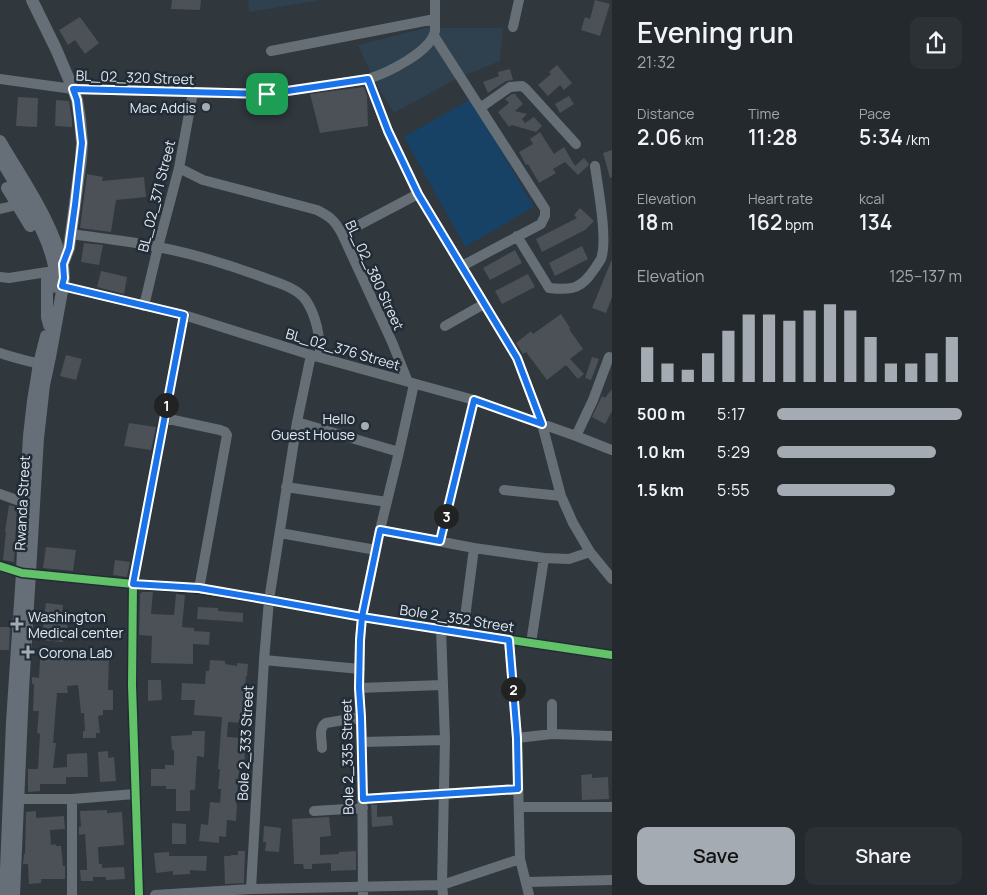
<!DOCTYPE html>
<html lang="en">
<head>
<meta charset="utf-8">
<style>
	body { margin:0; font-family:Manrope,sans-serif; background:#2c3136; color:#f1f3f6; height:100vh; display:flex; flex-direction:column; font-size:19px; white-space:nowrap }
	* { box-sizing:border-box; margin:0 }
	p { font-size:16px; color:#a3a6aa }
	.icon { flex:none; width:28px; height:28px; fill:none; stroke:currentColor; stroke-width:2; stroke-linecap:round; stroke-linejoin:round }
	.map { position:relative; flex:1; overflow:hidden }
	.sheet { display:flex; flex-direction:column; background:#24292e; width:375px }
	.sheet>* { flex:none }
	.pin { position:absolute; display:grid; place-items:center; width:42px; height:42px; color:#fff; margin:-21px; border-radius:10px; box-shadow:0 2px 8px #0006 }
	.km { position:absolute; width:25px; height:25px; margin:-12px; border-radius:50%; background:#222; color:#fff; font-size:14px; line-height:25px; text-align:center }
	.round { display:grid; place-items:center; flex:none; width:52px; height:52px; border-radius:10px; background:#2c3136 }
	.overview { display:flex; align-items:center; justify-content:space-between; height:85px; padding:0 25px }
	h1 { font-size:28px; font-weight:600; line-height:38px }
	.stats { display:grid; grid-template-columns:repeat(3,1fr); gap:8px; height:85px; padding:5px 25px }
	.stats div { display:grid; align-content:center }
	.stats b { font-size:21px; font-weight:600 }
	.stats small { font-size:14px; font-weight:400 }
	.stats p { font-size:14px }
	.chart { height:140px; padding:10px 25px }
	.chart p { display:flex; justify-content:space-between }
	.chart svg { width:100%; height:90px; margin-top:5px; stroke:#a4abb2; stroke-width:6 }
	.button { display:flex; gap:10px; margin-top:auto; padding:10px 25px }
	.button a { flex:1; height:58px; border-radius:10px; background:#a4abb2; color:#111; font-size:20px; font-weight:600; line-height:58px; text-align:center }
	.button a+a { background:#2c3136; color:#f1f3f6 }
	ul { padding:0 25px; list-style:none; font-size:16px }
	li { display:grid; grid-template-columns:80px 60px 1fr; align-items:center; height:38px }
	li i { height:12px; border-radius:6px; background:#a4abb2 }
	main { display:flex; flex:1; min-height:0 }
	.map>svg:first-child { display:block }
	.built { fill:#2f404e }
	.green { fill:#174266 }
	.building { fill:#4b5156 }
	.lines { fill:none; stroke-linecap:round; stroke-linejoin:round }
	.minor { stroke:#666e76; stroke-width:10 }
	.major { stroke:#666e77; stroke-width:12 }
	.cycleway-casing { stroke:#212c37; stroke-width:11 }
	.cycleway { stroke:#61c268; stroke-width:8 }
	.route-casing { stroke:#fff; stroke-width:10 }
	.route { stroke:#1a73e8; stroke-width:6 }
	.poi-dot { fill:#a4abb2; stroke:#212c37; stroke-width:2 }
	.labels { text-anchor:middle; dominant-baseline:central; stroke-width:5; stroke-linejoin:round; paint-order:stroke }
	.street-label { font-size:14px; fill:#e2e9f1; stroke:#212c37 }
	.poi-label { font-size:14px; fill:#e2e9f1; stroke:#212c37; text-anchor:end }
</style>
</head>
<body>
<main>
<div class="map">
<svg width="612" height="895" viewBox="0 0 612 895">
	<rect width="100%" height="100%" fill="#30373d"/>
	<!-- built -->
	<path class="built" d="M248 0H321L249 12Z
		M426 28H503L500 61 458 78 394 113 375 82 358 45Z"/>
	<!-- green -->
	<path class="green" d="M471 99 534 207 465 247 404 137Z"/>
	<!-- building -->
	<path class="building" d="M172 0H201L200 10 171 9Z
		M595 0 610 4 600 36 581 30 585 17 590 19Z
		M80 17 99 43 85 54 75 40 68 45 59 30Z
		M557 65 572 83 564 90 560 85 548 96 538 85 551 74 549 72Z
		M510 69 513 80 506 81 488 93 483 82 499 76 498 72Z
		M364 87 367 96 368 126 320 133 310 94Z
		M512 94H515L523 104 515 111 527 114 522 119 525 123 534 117 542 126 536 132 512 125 509 127 498 112 509 103 505 99Z
		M569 96 574 104 560 113 555 104Z
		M18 97 38 98 37 127 16 126Z
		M56 100 69 101 72 120V127L55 126Z
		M540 132 554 154 564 147 575 166 584 158 589 164 588 166 578 175 565 162 553 169 556 173 539 183 528 164 526 165 519 152 533 144 530 139Z
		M612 150V177L610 178 603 153Z
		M87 174 103 177 102 181 144 177 146 197 116 200 111 232 80 228Z
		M580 208 594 221 585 230 542 252 536 239 577 218 574 215Z
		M84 243 103 245 99 265 81 262Z
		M582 246 588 259 555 276 549 263Z
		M515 250 522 263 490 280 483 268Z
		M612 259V297L606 313 592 308Z
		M101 271 127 277 124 294 97 287Z
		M528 274 535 287 502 304 495 291Z
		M561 314 570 328 569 329 583 349 570 359 584 374 578 379 566 365 547 380 526 352 523 354 516 343 531 331 533 334Z
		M66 355 82 359 76 380 60 376Z
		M592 357 599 359 591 380 585 378Z
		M612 389V411L605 424 592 417 602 396 605 398Z
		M129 423 156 427 151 450 124 446Z
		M9 505 17 507 14 562 3 560 6 532H5Z
		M46 547 76 550 73 571 43 568Z
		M115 560 130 562 127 577 113 575Z
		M142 592H153L151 614 174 615 176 594 185 595 182 627 194 628V631L210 632 209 645 193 644V664L151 663 152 636 139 635 140 598V594Z
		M46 603 63 605 62 613H69L67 629 65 628 63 642 41 640Z
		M198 607 218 608V611L243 613V622L197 619Z
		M0 627H10L9 650H0Z
		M44 657 109 658 108 690H113V710H103V715L98 716 100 733H96V738H83V731H85L84 713H81L78 685 67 686 68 693H57L53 743H56L53 768 67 767V754L87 753 88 777H66V784H40V791L28 792V769H38L40 734 37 733 39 711H33L34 684H32V677L39 678 40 659H44Z
		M210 660 225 661V664L237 666V663L248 664 247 676H246L242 723 228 722 227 737 246 738 244 763H240L236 804H237L236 821 227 820 226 837 219 836V843L199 841 201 824 208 825 210 802 220 803 221 789H218L220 769H218L222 717 194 715 195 700H181L182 683 205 684 206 671H209Z
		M148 680H161L162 700 148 701Z
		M192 731H205L204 757 197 756 195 790H190V811H176V789H166V786H151V769H165V765H174V750H172L171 736 192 735Z
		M108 751V758L114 757 116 781 100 782 98 752Z
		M592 774V778L608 777 609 799 582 800 581 775Z
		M371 805H377V817L392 816 393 825 372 827Z
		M107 810V813L122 812 124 845 98 847 99 864H102V868L124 867 125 879 106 880V877H93V881H81L80 870H87V865L85 834 79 835V827H81L80 811Z
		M36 811V818L64 816 65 829 50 830 51 845 55 844 56 846H61L63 866H65V879H41V883L29 884 28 864H23L24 854H25L26 812Z
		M329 817 331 836 320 837V855L339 854V852L356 851V870L331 871V863L312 864V869H304L303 864H294L292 819Z
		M172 823 186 824V844H172Z
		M264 826 281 828 279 852 265 851 266 842H263Z
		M238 851H245L244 883 225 884 224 856H231V855H238Z
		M169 852V856H207L206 871 190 870V874L173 875V871L156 873 154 853Z"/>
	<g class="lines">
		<!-- minor -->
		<path class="minor" d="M513 27 519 0
			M434 36 545 209V216L541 224 462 266
			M271 51 435 19
			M0 79 73 89 267 94 368 79C387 73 431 52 435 31V0
			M368 79 388 131 418 194 517 358 542 424 561 496 573 523 590 552 612 579
			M480 108 510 87 522 86 526 89 576 144
			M179 168 203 180 317 210C331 217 335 221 342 234L392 342 408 382
			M0 209 17 205
			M70 234C99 238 129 241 158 247 194 254 230 265 265 278 278 283 295 287 305 299 316 314 321 339 320 357
			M342 234 418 194
			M517 236 549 288C567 290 579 290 590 275 594 270 598 264 601 259 608 240 598 188 595 166
			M0 277 9 278 47 272
			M63 286 184 315 311 355 474 400 576 436 612 450
			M144 306 158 247 179 168 193 92
			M445 326 484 304
			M0 353C13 358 26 360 39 364
			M164 418 220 430 225 432 227 435 199 589
			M297 422 399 452
			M576 436 593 400 609 357
			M286 487 387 502
			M504 490 561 496
			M0 494 25 503
			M380 530 474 548 544 558 569 559 590 552
			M280 533 376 550
			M440 541 474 400
			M0 566 22 573 133 584 199 589 269 600 362 617 531 643 612 655
			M441 629 445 740 442 885 443 895
			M463 633 474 548
			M509 640 517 738 520 859 529 895
			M531 643 544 558
			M264 660 360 669
			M359 688 442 685
			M552 734V704
			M517 738 552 734 612 736
			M362 742 445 740
			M322 748C322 739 318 728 326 723L361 717
			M18 799H72L135 794
			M363 799 518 789
			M519 807H612
			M314 811 363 808
			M527 882 612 880
			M251 889 264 660 269 600 297 422 311 355
			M72 895V799
			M139 895 132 685 133 584 184 315
			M155 895 251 889 442 885 520 859
			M363 895 362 742 359 688 360 640 362 617 380 530 399 452 414 384"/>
		<!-- major -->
		<path class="major" d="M0 141C21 177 46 212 59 252
			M0 158C21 196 57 241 56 287
			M7 188 30 226
			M47 276V317L49 325
			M5 894 12 722 22 573 25 503 29 436 33 401 39 364 46 336
			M14 895 23 690 38 438 44 385 50 357 63 286 64 278 63 264 69 248 81 159 82 143 80 119 77 100 73 89 56 49 32 0"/>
		<!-- cycleway casing -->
		<g class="cycleway-casing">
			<path id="cycleway" d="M0 566 22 573 133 584 199 589 269 600 362 617 531 643 612 655
				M139 895 132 685 133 584 184 315"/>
		</g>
		<!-- cycleway -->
		<use href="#cycleway" class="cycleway"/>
	</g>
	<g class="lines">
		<!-- route casing -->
		<g class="route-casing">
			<path id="route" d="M267 94 73 89 77 100 82 143 75 205 69 248 63 264 64 278 62 286 184 315 133 584 199 588 269 600 362 617 509 640 517 738 518 789 363 799 361 717 359 688 360 640 362 617 380 530 440 541 474 400 542 424 517 358 418 194 388 131 368 79 267 94"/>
		</g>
		<!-- route -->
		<use href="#route" class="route"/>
	</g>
	<!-- markers -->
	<g class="poi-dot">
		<circle cx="206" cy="107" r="5"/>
		<circle cx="365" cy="426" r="5"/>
		<path d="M14.5 616.5h5v5h5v5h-5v5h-5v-5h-5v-5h5z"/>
		<path d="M25.5 644.5h5v5h5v5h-5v5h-5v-5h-5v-5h5z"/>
	</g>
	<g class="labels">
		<!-- street labels -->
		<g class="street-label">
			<text transform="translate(135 77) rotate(2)">BL_02_320 Street</text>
			<text transform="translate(156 196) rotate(-76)">BL_02_371 Street</text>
			<text transform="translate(375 275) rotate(65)">BL_02_380 Street</text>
			<text transform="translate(343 349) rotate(16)">BL_02_376 Street</text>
			<text transform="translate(22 503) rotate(-87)">Rwanda Street</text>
			<text transform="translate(457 618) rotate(9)">Bole 2_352 Street</text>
			<text transform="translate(245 743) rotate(-87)">Bole 2_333 Street</text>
			<text transform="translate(347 757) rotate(-91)">Bole 2_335 Street</text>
		</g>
		<!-- poi labels -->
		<g class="poi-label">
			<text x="196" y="107">Mac Addis</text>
			<text x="355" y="418">Hello<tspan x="355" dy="16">Guest House</tspan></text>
			<text x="28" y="616" text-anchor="start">Washington<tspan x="28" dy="16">Medical center</tspan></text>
			<text x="39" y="652" text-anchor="start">Corona Lab</text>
		</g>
	</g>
</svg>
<div class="pin" style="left:267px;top:94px;background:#1e9e55"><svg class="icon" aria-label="arrive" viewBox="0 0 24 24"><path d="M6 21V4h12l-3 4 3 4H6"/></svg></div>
<b class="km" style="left:166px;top:405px">1</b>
<b class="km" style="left:513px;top:689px">2</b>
<b class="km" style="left:446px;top:516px">3</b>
</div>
<section class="sheet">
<div class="overview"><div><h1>Evening run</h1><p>21:32</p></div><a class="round"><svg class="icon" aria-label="share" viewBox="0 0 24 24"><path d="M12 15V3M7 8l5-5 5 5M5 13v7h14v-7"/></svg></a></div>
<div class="stats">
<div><p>Distance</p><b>2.06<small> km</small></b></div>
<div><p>Time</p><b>11:28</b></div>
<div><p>Pace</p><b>5:34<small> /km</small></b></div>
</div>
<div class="stats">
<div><p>Elevation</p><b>18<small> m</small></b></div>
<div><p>Heart rate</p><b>162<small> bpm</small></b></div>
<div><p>kcal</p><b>134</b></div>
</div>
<div class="chart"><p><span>Elevation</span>125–137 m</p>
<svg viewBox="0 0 160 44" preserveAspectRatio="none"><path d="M5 44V27M15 44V35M25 44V38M35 44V30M45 44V19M55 44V11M65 44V11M75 44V14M85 44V9M95 44V6M105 44V9M115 44V22M125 44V35M135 44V35M145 44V30M155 44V22"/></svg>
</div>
<ul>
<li><b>500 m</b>5:17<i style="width:100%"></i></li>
<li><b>1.0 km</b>5:29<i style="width:86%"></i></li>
<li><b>1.5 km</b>5:55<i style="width:64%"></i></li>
</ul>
<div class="button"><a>Save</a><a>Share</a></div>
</section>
</main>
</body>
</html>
